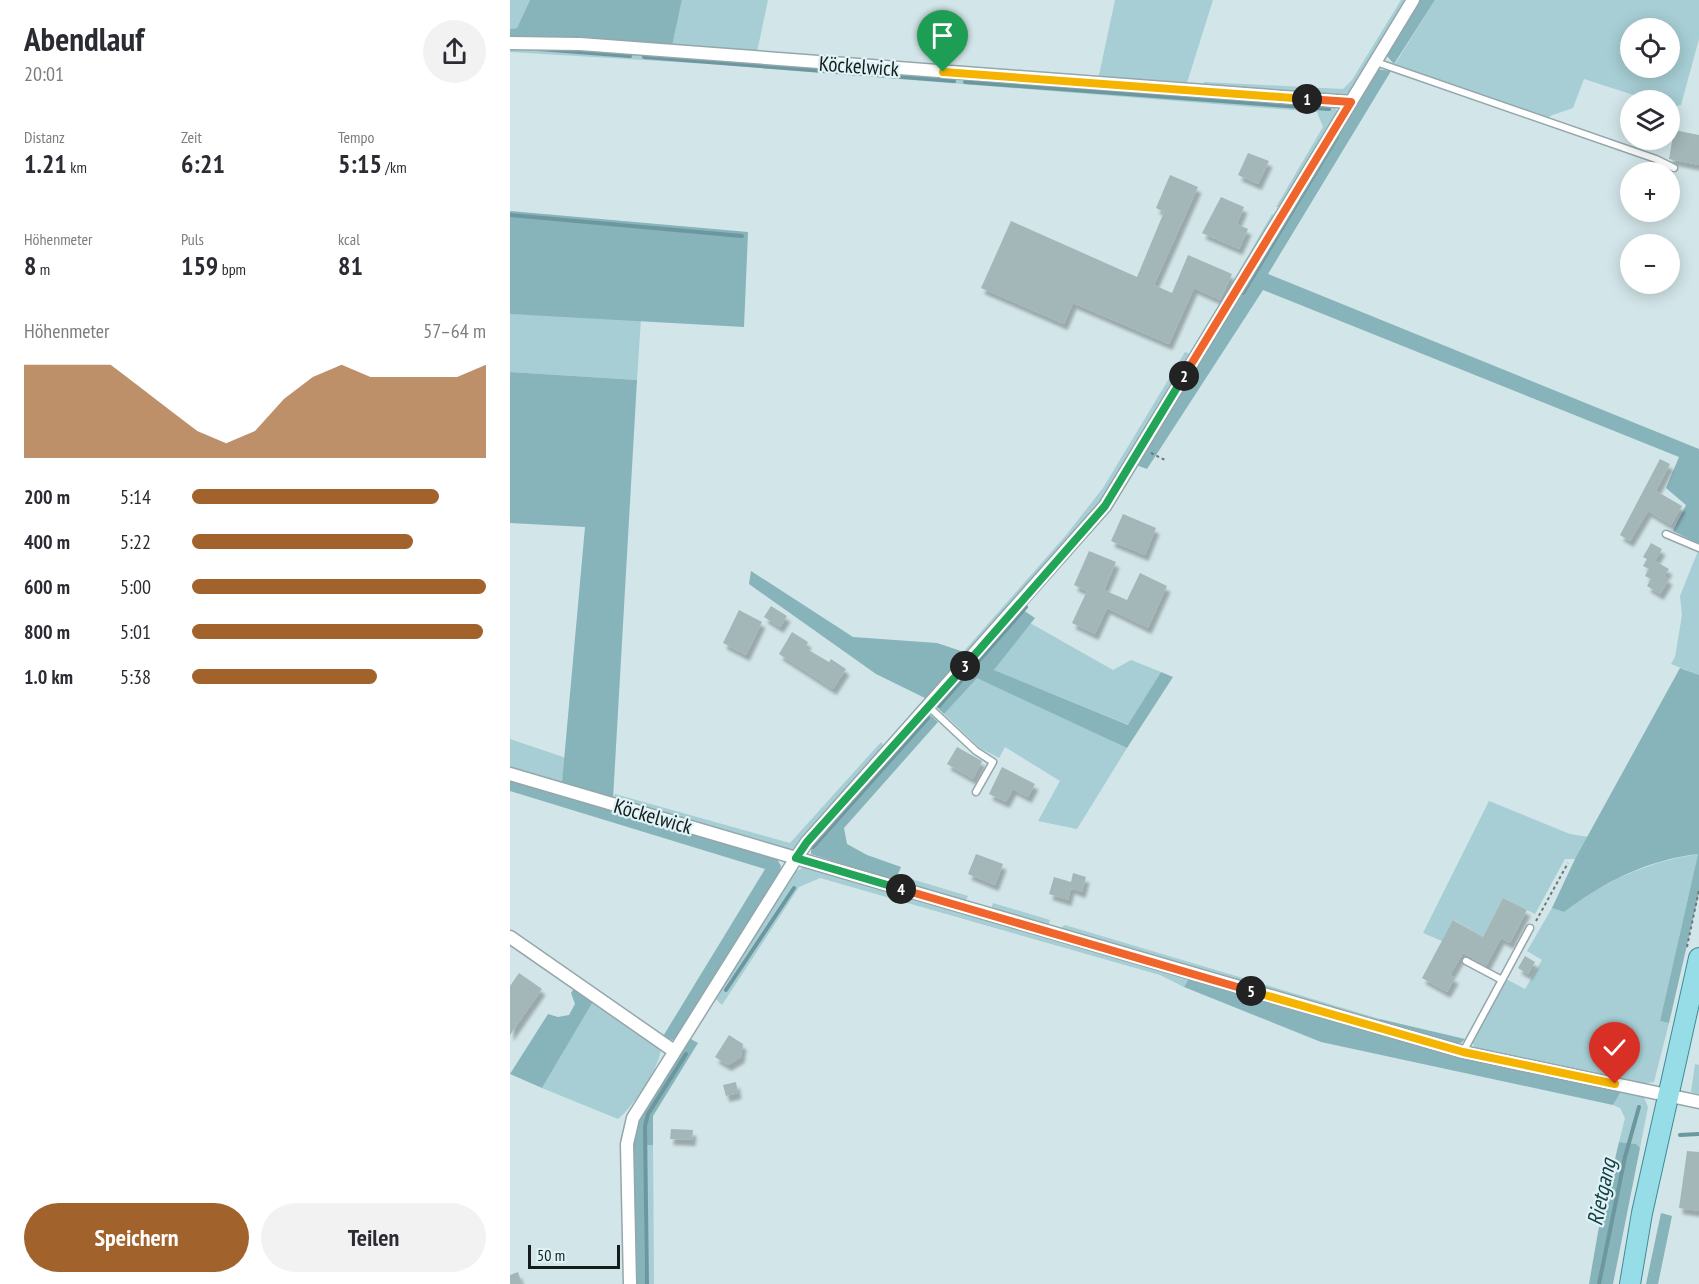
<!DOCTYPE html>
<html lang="de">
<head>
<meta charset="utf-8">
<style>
	body { margin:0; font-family:"PT Sans Narrow",sans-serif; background:#f2f2f3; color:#2b2b33; height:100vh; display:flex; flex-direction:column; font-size:22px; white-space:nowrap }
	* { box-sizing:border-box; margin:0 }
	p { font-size:20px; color:#7c7c81 }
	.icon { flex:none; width:33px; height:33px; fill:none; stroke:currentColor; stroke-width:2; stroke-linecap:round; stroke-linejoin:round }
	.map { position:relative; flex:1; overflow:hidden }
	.sheet { display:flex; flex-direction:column; background:#fff; width:510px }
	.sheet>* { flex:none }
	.fabs { position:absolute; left:1110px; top:18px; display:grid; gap:12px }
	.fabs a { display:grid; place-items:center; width:60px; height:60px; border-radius:50%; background:#fff; box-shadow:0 3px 15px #0003; font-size:30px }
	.scale { position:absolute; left:18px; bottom:15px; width:92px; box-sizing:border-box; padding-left:6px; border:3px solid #151c1d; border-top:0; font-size:16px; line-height:21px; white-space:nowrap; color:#151c1d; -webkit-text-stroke:4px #dff2f5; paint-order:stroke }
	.pin { position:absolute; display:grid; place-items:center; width:51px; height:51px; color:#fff; margin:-62px -26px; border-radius:50% 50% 50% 0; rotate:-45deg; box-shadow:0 0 6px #0007 }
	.pin .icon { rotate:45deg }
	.km { position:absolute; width:30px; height:30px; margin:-15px; border-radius:50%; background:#222; color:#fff; font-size:16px; line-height:30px; text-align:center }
	.round { display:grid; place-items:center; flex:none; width:63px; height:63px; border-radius:32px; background:#f2f2f3 }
	.overview { display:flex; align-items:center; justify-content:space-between; height:102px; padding:0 24px }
	h1 { font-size:33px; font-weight:700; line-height:45px }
	.stats { display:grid; grid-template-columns:repeat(3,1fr); gap:9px; height:102px; padding:6px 24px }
	.stats div { display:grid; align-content:center }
	.stats b { font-size:26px; font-weight:700 }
	.stats small { font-size:16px; font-weight:400 }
	.stats p { font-size:16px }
	.chart { height:168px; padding:12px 24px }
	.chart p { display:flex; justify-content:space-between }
	.chart svg { width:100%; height:108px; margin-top:6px; fill:#a2622c; opacity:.7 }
	.primary-button { display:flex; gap:12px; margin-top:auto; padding:12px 24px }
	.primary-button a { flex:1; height:69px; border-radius:36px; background:#a2622c; color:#fff; font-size:24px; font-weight:700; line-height:69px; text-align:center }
	.primary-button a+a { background:#f2f2f3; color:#2b2b33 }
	ul { padding:0 24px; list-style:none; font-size:20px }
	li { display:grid; grid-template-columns:96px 72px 1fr; align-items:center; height:45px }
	li i { height:15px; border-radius:8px; background:#a2622c }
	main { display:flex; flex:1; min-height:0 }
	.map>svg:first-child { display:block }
	.green { fill:#a6ced4; fill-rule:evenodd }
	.forest { fill:#87b3ba }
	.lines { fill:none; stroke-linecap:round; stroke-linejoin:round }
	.stream { stroke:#6c979e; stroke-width:4 }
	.building { fill:#a3b6b8; filter:url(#shadow) }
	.service-casing { stroke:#94a7aa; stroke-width:9 }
	.minor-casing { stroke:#94a7aa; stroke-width:15 }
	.primary-casing { stroke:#3d8b96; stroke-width:22 }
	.path { stroke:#6b7779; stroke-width:2; stroke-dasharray:3 3; stroke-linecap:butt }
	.service { stroke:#fff; stroke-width:6 }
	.minor { stroke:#fff; stroke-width:12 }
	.primary { stroke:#97dde7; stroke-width:20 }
	.split-1-casing { stroke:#fff; stroke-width:12 }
	.split-2-casing { stroke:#fff; stroke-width:12 }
	.split-3-casing { stroke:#fff; stroke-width:12 }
	.split-4-casing { stroke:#fff; stroke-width:12 }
	.split-5-casing { stroke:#fff; stroke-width:12 }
	.split-6-casing { stroke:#fff; stroke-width:12 }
	.split-1 { stroke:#f5b400; stroke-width:8 }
	.split-2 { stroke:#f0652b; stroke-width:8 }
	.split-3 { stroke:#22a559; stroke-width:8 }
	.split-4 { stroke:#22a559; stroke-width:8 }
	.split-5 { stroke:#f0652b; stroke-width:8 }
	.split-6 { stroke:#f5b400; stroke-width:8 }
	.labels { text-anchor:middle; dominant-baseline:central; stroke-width:4.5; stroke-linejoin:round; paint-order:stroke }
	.street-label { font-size:21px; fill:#151c1d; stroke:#dff2f5 }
	.water-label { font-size:22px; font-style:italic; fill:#174046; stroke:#dff2f5 }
</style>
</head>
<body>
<main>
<section class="sheet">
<div class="overview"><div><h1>Abendlauf</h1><p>20:01</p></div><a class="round"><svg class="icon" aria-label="share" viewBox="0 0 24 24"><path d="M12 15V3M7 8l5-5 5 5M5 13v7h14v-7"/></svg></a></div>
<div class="stats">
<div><p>Distanz</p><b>1.21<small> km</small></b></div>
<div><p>Zeit</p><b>6:21</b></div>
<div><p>Tempo</p><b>5:15<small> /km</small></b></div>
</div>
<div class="stats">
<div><p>Höhenmeter</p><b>8<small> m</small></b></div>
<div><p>Puls</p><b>159<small> bpm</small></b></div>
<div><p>kcal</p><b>81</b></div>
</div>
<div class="chart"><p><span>Höhenmeter</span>57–64 m</p>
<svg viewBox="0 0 160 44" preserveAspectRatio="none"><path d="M0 44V6L10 6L20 6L30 6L40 15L50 24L60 33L70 38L80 33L90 20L100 11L110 6L120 11L130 11L140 11L150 11L160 6V44z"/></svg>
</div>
<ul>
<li><b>200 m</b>5:14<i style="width:84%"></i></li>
<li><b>400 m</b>5:22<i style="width:75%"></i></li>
<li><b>600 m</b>5:00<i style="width:100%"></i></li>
<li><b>800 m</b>5:01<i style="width:99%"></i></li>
<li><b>1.0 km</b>5:38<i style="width:63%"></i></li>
</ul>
<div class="primary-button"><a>Speichern</a><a>Teilen</a></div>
</section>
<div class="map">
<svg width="1189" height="1284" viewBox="0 0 1189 1284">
	<defs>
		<filter id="shadow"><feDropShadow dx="3.5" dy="6" stdDeviation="1.5" flood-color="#0004"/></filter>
	</defs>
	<rect width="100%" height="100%" fill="#d2e5e8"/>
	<!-- green -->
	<path class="green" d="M0 0H20L7 28 0 29Z
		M172 0H258L247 52 162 46Z
		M605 0H703L676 86 588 80Z
		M891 0H898L838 96 693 87 694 82 833 89 842 80Z
		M925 0H1189V39L1171 105 1160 107V100H1139L1074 79 1063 108 1040 116 1039 119 885 64ZM1120 28H1160V68H1120Z
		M10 44 824 106 827 111V117L773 207H766L813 127 807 112 199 64 0 52V45Z
		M762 214 765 216 729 280 725 278Z
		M0 314 131 319 127 380 0 372Z
		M675 352 683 355 602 488 570 531 460 654 454 651 557 534 593 488Z
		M1188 551H1189V675L1161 664 1165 657 1172 615 1170 596Z
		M520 623 603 670 621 660 651 672 619 725 484 670Z
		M467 677 617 748 567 829 528 821 550 781 495 747 489 758 470 748 434 714Z
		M0 739 56 758 52 783 0 768Z
		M371 742 375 747 282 851 103 799 105 794 280 843Z
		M979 801 1060 834 1079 837 1065 859H1055L1025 914 993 898 973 937 944 920 932 941 913 933Z
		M1188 854 1150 1021 1159 1023 1144 1082 1133 1084 965 1049 962 1041 996 979 1015 989 1032 960 1017 951 1042 908 1054 912C1095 881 1137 862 1188 854Z
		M294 867 309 870 680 977 674 987 650 975 310 878 289 887 212 1005 206 999 208 988 283 873Z
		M388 875 458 896 455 903 385 881Z
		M483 903 540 920 538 927 481 909Z
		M555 925 870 1019 869 1024 549 929Z
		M84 1000 151 1047C151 1066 123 1107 108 1119L32 1088Z
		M1185 1064 1189 1065V1094L1181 1092Z
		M1112 1090 1134 1097 1138 1107 1130 1148 1125 1144 1109 1142 1115 1118 1110 1108 1103 1105Z
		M134 1144 143 1145 144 1284H135Z"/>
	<!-- forest -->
	<path class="forest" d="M20 0H172L162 46 0 38V29L7 28Z
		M909 0H925L884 64 876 55Z
		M866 69 881 71 758 274 1189 449V544L1163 531 1176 505 1156 488 1169 457 753 290 637 469 626 465Z
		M0 211 238 232 234 327 0 314Z
		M0 372 127 380 103 799 52 783 75 527 0 523Z
		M241 571 343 637 427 643 460 654 419 700 366 674 239 584Z
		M510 608 525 618 484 670 618 725 651 672 663 677 617 748 467 678 434 714 425 705Z
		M1170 668 1189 675V893L1159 1023 1150 1021 1188 854C1137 860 1094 882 1054 912L1042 908 1065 859Z
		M417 712 428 722 334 828 337 844 357 855 391 867 385 881 301 854V844Z
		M0 781 267 859 271 866 269 875 164 1040 152 1038 255 869 0 791Z
		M680 977 894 1042 1045 1078 1112 1090 1103 1105 811 1042 674 987Z
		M65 987 84 1000 32 1088 0 1074 38 1014 48 1017 59 1015 65 1004 61 993Z
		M870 1019 955 1039 951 1043 944 1044 869 1024Z
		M181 1039 188 1043 143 1116V1145H134L135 1284H125L122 1148 126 1123 166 1056Z
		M1109 1142 1126 1144 1130 1148 1103 1284H1079L1088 1232Z
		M1151 1213 1162 1216 1148 1284H1136Z"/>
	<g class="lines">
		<!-- stream -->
		<path class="stream" d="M29 49 120 56
			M134 57 353 74
			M367 75 444 81
			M455 82 819 109
			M0 215 232 236
			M733 293 827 137
			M429 706 516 607
			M303 847 418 718
			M216 990 284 888
			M1170 1135 1189 1134
			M137 1284 135 1126 138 1114 176 1054
			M1089 1284 1115 1157 1129 1107"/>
	</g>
	<!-- building -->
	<path class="building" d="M1164 130 1189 135V165L1159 159Z
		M738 153 759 161 748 184 728 175Z
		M660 175 688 187 644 285 662 293 678 255 722 274 710 300 684 288 659 344 563 303 554 324 471 288 501 221 627 277 654 212 646 208Z
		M711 197 734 207 727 224 738 229 729 249 692 233Z
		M1150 459 1160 464 1146 491 1172 506 1161 525 1138 511 1120 541 1110 535Z
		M613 514 646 528 635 555 601 541Z
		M1141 543 1152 549 1145 561 1159 569 1154 576 1159 579 1150 594 1137 586 1141 579 1135 576 1139 569 1133 566 1137 559 1133 557Z
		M579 551 606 562 594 590 617 600 630 573 657 586 638 628 597 608 585 634 562 623 577 591 564 585Z
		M261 606 277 616 270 627 254 617Z
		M229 610 252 622 236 655 213 643Z
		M282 632 298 642 295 648 319 662 321 659 336 669 323 689 269 654Z
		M447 747 472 761 463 779 437 764Z
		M492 767 525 784 518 797 503 789 496 802 479 794Z
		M466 854 493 864 485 885 458 874Z
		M563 873 576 877 572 892 561 888 558 900 539 894 544 877 561 882Z
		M993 898 1017 910 1000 943 991 938 976 966 953 953 940 975 945 978 937 992 912 978 943 920 973 937Z
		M1015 956 1025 962 1018 974 1008 968Z
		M9 973 32 989 0 1035V986Z
		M219 1035 233 1044 231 1057 218 1065 205 1057Z
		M226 1082 228 1093 216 1096 213 1085Z
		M161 1129 183 1130 182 1140 160 1139Z
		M1177 1151 1189 1152V1211L1169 1208Z
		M8 1272 12 1284H0V1275Z"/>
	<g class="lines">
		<!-- service casing -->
		<g class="service-casing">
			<path id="service" d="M866 62 1146 159 1164 168
				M1156 534 1189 548
				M419 707 466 751 483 762 466 792
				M992 980 1020 928
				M953 1052 992 980 956 961"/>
		</g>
		<!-- minor casing -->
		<g class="minor-casing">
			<path id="minor" d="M903 0 595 506 297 842 286 858 953 1052 1189 1102
				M0 43 70 44 841 102
				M0 774 286 858 123 1118 117 1144 120 1284
				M0 937 164 1051"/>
		</g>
		<!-- primary casing -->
		<g class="primary-casing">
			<path id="primary" d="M1120 1284 1132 1213 1189 958"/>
		</g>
		<!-- path -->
		<path class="path" d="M641 453 657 461
			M1026 921 1058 863
			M1177 947 1189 890"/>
		<!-- service -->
		<use href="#service" class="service"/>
		<!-- minor -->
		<use href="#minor" class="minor"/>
		<!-- primary -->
		<use href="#primary" class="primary"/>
	</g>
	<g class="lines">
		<!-- split-1 casing -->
		<g class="split-1-casing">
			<path id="split-1" d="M433 72 797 99"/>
		</g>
		<!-- split-2 casing -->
		<g class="split-2-casing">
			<path id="split-2" d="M674 376 841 102 797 99"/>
		</g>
		<!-- split-3 casing -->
		<g class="split-3-casing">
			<path id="split-3" d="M455 666 595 506 674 376"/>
		</g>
		<!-- split-4 casing -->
		<g class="split-4-casing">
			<path id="split-4" d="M391 889 286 858 297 842 455 666"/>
		</g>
		<!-- split-5 casing -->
		<g class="split-5-casing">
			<path id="split-5" d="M391 889 741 991"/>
		</g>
		<!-- split-6 casing -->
		<g class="split-6-casing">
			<path id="split-6" d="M741 991 953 1052 1105 1084"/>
		</g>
		<!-- split-1 -->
		<use href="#split-1" class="split-1"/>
		<!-- split-2 -->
		<use href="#split-2" class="split-2"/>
		<!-- split-3 -->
		<use href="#split-3" class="split-3"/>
		<!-- split-4 -->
		<use href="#split-4" class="split-4"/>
		<!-- split-5 -->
		<use href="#split-5" class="split-5"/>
		<!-- split-6 -->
		<use href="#split-6" class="split-6"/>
	</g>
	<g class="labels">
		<!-- street labels -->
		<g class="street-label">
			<text transform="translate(349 66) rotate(4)">Köckelwick</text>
			<text transform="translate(143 816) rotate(16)">Köckelwick</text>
		</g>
		<!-- water labels -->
		<g class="water-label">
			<text transform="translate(1091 1192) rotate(-78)">Rietgang</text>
		</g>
	</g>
</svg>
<div class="fabs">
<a><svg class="icon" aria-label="locate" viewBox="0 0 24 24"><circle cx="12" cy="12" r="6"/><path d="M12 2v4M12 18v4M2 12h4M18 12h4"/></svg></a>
<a><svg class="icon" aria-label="layers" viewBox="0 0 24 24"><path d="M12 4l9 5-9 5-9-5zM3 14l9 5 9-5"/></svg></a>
<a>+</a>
<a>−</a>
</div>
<div class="scale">50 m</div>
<div class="pin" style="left:433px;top:72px;background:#1e9e55"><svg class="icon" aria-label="arrive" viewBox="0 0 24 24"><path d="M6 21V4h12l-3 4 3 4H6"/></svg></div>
<div class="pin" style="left:1105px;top:1084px;background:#d93025"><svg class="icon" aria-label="check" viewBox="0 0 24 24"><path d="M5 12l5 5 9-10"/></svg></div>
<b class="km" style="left:797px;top:99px">1</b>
<b class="km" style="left:674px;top:376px">2</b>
<b class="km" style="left:455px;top:666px">3</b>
<b class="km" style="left:391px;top:889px">4</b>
<b class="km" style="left:741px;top:991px">5</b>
</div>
</main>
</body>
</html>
